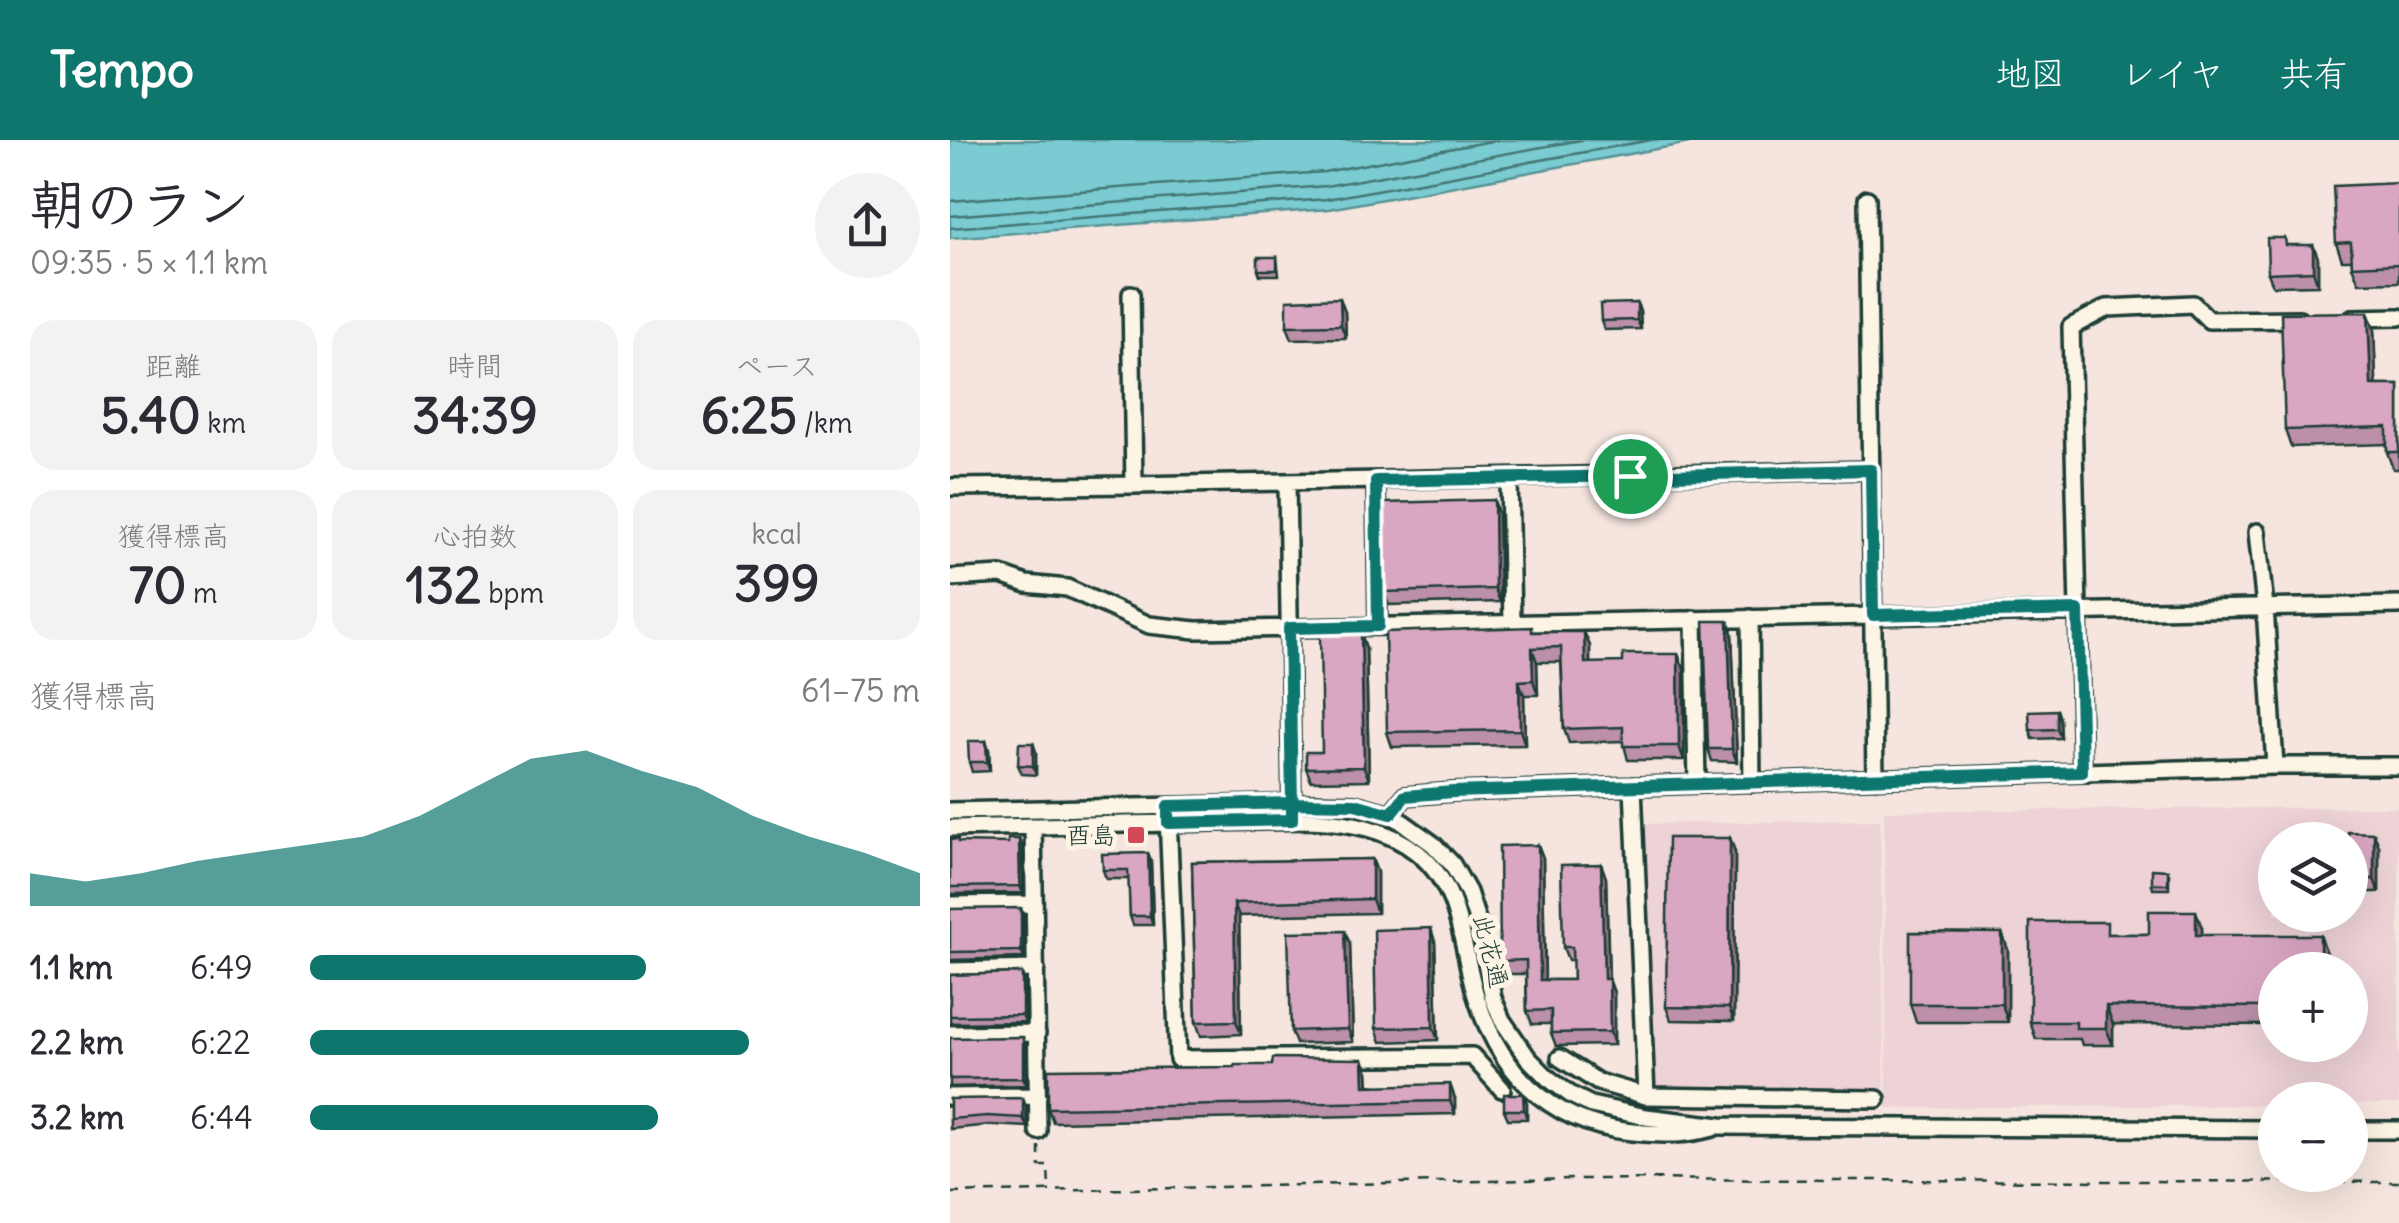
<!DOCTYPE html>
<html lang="ja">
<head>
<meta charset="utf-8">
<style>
	body { margin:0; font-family:Delius,"Klee One",sans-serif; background:#f2f2f3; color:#2b2b33; height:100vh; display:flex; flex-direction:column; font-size:38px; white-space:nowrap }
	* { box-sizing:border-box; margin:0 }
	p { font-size:32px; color:#7c7c81 }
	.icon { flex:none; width:55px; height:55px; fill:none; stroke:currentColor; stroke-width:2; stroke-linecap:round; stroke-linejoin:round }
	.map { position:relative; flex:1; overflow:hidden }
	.drawer { display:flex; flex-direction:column; background:#fff; width:950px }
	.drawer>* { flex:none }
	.fabs { position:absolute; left:1308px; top:682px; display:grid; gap:20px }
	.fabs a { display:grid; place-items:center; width:110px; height:110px; border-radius:50%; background:#fff; box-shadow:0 10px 40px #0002; font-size:50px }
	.pin { position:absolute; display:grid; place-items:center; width:85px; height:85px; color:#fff; margin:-42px; border:5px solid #fff; border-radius:50%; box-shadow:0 2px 10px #0007 }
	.round { display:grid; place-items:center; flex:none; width:105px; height:105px; border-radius:52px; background:#f2f2f3 }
	.headline { display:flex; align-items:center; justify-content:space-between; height:170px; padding:0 30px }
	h1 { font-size:55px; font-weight:800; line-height:75px }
	.figures { display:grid; grid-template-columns:repeat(3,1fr); gap:15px; height:170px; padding:10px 30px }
	.figures div { display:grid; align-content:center; border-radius:25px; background:#f2f2f3; text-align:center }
	.figures b { font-size:50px; font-weight:800 }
	.figures small { font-size:28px; font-weight:400 }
	.figures p { font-size:28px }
	.chart { height:280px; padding:20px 30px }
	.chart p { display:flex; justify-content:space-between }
	.chart svg { width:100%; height:180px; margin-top:10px; fill:#0f766e; opacity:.7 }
	ul { padding:0 30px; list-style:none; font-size:32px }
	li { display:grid; grid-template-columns:160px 120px 1fr; align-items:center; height:75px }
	li i { height:25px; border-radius:12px; background:#0f766e }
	header { display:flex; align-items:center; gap:60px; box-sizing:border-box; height:140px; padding:0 50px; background:#0f766e; color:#fff }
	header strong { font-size:48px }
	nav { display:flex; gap:55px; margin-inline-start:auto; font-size:35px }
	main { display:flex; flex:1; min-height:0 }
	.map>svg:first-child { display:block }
	.built { fill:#edd2d6; fill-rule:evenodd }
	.water { fill:#7acbd2; stroke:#569293; stroke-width:2.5 }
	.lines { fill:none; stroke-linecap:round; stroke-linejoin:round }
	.shore { stroke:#437673; stroke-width:2.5 }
	.minor-casing { stroke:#1f3d34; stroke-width:22 }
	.path { stroke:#1f3d34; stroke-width:2.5; stroke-dasharray:10 8; stroke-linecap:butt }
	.minor { stroke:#fcf5e5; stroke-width:15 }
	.wall { fill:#bb90a8; stroke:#1f3d34; stroke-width:2.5 }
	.shaded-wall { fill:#997588; stroke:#1f3d34; stroke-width:2.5 }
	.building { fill:#daa7c3; stroke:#1f3d34; stroke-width:2.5 }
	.route-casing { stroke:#fff; stroke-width:20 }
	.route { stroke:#0f766e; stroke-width:12 }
	.poi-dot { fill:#d1495b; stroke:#fcf5e5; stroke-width:4 }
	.labels { text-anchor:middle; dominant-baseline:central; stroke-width:10; stroke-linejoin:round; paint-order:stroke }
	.poi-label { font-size:25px; fill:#1f3d34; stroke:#fcf5e5; text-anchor:end }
	.street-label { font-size:25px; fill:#1f3d34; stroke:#fcf5e5 }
</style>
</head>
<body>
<header>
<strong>Tempo</strong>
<nav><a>地図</a><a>レイヤ</a><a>共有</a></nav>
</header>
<main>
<section class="drawer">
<div class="headline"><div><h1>朝のラン</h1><p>09:35 · 5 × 1.1 km</p></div><a class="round"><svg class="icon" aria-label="share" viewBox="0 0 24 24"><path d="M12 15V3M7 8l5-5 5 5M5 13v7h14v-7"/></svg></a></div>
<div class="figures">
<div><p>距離</p><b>5.40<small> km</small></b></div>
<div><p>時間</p><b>34:39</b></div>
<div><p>ペース</p><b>6:25<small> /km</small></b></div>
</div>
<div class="figures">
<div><p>獲得標高</p><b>70<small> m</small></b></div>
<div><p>心拍数</p><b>132<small> bpm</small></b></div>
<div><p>kcal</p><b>399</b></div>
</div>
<div class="chart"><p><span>獲得標高</span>61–75 m</p>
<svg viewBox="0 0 160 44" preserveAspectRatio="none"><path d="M0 44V36L10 38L20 36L30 33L40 31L50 29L60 27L70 22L80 15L90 8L100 6L110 11L120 15L130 22L140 27L150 31L160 36V44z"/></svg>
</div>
<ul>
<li><b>1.1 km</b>6:49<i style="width:55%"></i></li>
<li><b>2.2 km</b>6:22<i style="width:72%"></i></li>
<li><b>3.2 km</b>6:44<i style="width:57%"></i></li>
</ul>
</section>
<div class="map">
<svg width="1449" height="1083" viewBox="0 0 1449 1083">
	<rect width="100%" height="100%" fill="#f5e5de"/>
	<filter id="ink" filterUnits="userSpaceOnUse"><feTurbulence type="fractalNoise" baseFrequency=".01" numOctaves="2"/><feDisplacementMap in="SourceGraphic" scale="20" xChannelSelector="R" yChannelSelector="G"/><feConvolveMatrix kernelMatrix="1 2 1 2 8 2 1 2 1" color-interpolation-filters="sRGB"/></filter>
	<g filter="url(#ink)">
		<!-- built -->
		<path class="built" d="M1449 667V964H1400V960H1325V965L937 968 934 671ZM1325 700H1400V775H1325ZM1325 830H1400V905H1325Z
			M930 680 935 967 698 970 693 684Z"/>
		<!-- water -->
		<path class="water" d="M0 0H756L379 69 0 98Z"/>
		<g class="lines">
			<!-- shore -->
			<path class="shore" d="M0 61 374 32 547 0
				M0 76 376 46 631 0
				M0 88 377 59 701 0"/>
			<!-- minor casing -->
			<g class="minor-casing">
				<path id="minor" d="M917 59 925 639
					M1402 178 1449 177
					M559 339 562 483
					M426 341 428 486
					M337 342 342 671
					M184 345 921 330
					M0 347 184 345 181 154
					M1307 392 1315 467 1325 626
					M0 438 51 435 77 444 117 448 199 485 246 490 1449 465
					M800 478 802 643
					M744 479 747 644
					M1132 632 1121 187 1157 168 1243 164 1259 180 1349 179
					M683 646 696 956
					M0 671 362 663 405 664 441 674 483 704 502 724 518 752 529 786 543 858 552 880 578 918 598 938 621 955 641 965 696 977 771 986 1325 989
					M441 674 455 656 503 652 1325 626H1449
					M218 675 228 919 522 916 552 949
					M83 686 88 991
					M0 688 360 680C398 682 437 688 468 713 513 749 511 810 527 859 553 941 609 988 694 993 723 995 735 995 763 988
					M0 765 84 764
					M0 831 86 829
					M0 894 87 893
					M610 918 648 942 696 956 927 959
					M0 957 88 956
					M1400 990H1449"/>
			</g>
			<!-- path -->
			<path class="path" d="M89 1006V1026H98L99 1049
				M0 1053 624 1039 1449 1042"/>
			<!-- minor -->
			<use href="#minor" class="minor"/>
		</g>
		<!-- wall -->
		<path class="wall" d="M1449 43V142L1409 143 1402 126V120H1392L1386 103Z
			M1363 105 1368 118V145L1323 146 1318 133Z
			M327 117 329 135H310L308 130Z
			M687 163 690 172 691 189 654 190 651 181Z
			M395 172 396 198 342 199 337 186Z
			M1424 189 1426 245H1449V329H1443L1437 312V304L1341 307 1335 290Z
			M544 360 548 374 550 462 439 465 434 452Z
			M778 481 782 493 787 622 762 621 758 609Z
			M583 492H634L640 506V523L734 529V620H678L673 601 619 603 614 589 611 522H587L588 555H574L575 605 442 607 437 592Z
			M411 494 416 508 419 640 361 641 356 628 372 612Z
			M1107 570 1110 579 1111 598 1083 599 1080 590Z
			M36 601 39 610 40 631 22 632 19 622Z
			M83 603 86 612V635L72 634 68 625Z
			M780 698 785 712 784 881 721 880 716 867Z
			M0 700 8 702 72 706 73 753 0 754Z
			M1400 700 1429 706V752H1403L1400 743Z
			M588 705 593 718 595 840H623V820H618L613 807 651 724 656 738 659 839 664 853V905L606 906 601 893V884H582L577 871 576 834H555L550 821Z
			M422 719 427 732V773L289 776 291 894 251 896 246 882 242 722Z
			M201 722 203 785H183L180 776 179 739H156L153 730Z
			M1219 734V749H1203L1202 744Z
			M0 769 73 775 74 818 0 820Z
			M1252 788V795L1377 813V830H1325V885L1163 884V905H1132L1130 899H1086L1080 882 1161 794H1199Z
			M1052 793 1058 810V882H966L960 864Z
			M485 802 488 900 431 902 426 888Z
			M400 804 403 902 346 904 341 891Z
			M72 833 74 841 75 882 0 883V835Z
			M0 898 75 904 76 945 0 947Z
			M418 932 419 945 505 958V974L103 982 98 968Z
			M573 954 577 963V979H558L554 970Z
			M0 959 76 967 77 987 40 985 0 989Z"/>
		<!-- shaded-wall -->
		<path class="shaded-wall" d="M1363 105 1368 118V145L1363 131Z
			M390 158 395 172 396 198 391 185Z
			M687 163 690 172 691 189 687 180Z
			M1418 172 1424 189 1427 262 1421 245Z
			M544 360 548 374 550 462 545 449Z
			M778 481 782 493 787 622 782 609Z
			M634 492 640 506V538L635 523Z
			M411 494 416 508 419 640 414 627Z
			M582 508 587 522 588 555 583 540Z
			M728 514 734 529V620L729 606Z
			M569 541 574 555 575 605 570 590Z
			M1107 570 1110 579 1111 598 1107 589Z
			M36 601 39 610 40 631 37 622Z
			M83 603 86 612V635L83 626Z
			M1424 693 1429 706V752L1424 739Z
			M780 698 785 712 784 881 779 868Z
			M69 699 72 706 73 753 70 746Z
			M588 705 593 718 595 854 590 840Z
			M198 713 201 722 203 785 200 776Z
			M422 719 427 732V773L422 759Z
			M651 724 656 738 659 853 654 839Z
			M284 763 289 776 291 894 286 881Z
			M71 768 73 775 74 818 71 811Z
			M1246 771 1252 788V812L1246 795Z
			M481 788 485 802 488 900 483 887Z
			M395 791 400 804 403 902 398 889Z
			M1052 793 1058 810V882L1052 864Z
			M1370 795 1377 813V830H1370Z
			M72 833 74 841 75 882 72 875Z
			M659 839 664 853V905L660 892Z
			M1156 866 1163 884V905L1156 888Z
			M73 897 75 904 76 945 73 938Z
			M413 919 418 932 419 959 414 946Z
			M500 944 505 958V974L500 961Z
			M573 954 577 963V979L574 970Z
			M73 958 76 967 77 987 73 978Z"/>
		<!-- building -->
		<path class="building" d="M1449 43V124L1402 126 1401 102 1386 103 1383 46Z
			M1317 98H1335L1336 105H1363V131L1318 133Z
			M308 117H327V130H308Z
			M390 158 391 185 337 186V160Z
			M687 163V180L651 181 650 164Z
			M1418 172 1421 245H1449V312H1437V287L1335 290 1331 173Z
			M544 360 545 449 434 452 433 363Z
			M754 481H778L782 609H758Z
			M582 487V492H634L635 523 673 522V514H728L729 606H673V587L614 589 611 507 582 508 583 540 569 541 570 590 437 592 435 492Z
			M411 494 414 627 356 628V612H372L370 495Z
			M1107 570V589L1080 590 1079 571Z
			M18 601H36L37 622H19Z
			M69 603H83V626L68 625Z
			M1398 692 1424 693V739H1400V700H1398Z
			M718 698H780L779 868 716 867Z
			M8 699V702L58 703V699H69L70 746 0 747V700Z
			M588 705 590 840H623L622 807H613L611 725 651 724 654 839H659L660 892 601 893V870L577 871 576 820 550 821 549 706Z
			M198 713 200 776H180L178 730H153L152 714Z
			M422 719V759L284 763 286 881 246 882 242 722Z
			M1202 729 1218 730V744H1202Z
			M71 768V811L0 812V769Z
			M1199 771H1246V795H1370V830H1325V867L1156 866V888H1126V882H1080V782H1157V794H1199Z
			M481 788 483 887 426 888 424 790Z
			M395 791 398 889 341 891 338 792Z
			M960 792 1052 793V864H960Z
			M72 833V875L0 876V835Z
			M73 897V938L0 939V898Z
			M323 918 413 919 414 946 500 944V961L98 968V929L285 927V925H322Z
			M554 954H573L574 970H554Z
			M73 958V978L37 976 0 979V959Z"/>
	</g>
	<g class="lines" filter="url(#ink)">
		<!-- route casing -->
		<g class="route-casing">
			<path id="route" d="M680 336 426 341 428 486 339 488 342 663 218 666V683L342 680V663L405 664 441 674 455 656 503 652 1132 632 1128 470 923 475 921 330 680 336"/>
		</g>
		<!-- route -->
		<use href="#route" class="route"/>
	</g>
	<!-- markers -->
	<rect class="poi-dot" x="176" y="685" width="20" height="20" rx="5"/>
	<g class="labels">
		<!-- poi labels -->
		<g class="poi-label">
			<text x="166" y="695">酉島</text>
		</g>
		<!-- street labels -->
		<g class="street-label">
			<text transform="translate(541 811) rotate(76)">此花通</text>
		</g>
	</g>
</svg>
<div class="fabs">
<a><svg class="icon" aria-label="layers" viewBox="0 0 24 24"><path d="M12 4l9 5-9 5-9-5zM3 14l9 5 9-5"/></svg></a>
<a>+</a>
<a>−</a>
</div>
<div class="pin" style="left:680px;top:336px;background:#1e9e55"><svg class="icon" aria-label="arrive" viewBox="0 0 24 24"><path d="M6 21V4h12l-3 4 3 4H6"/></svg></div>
</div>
</main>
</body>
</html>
